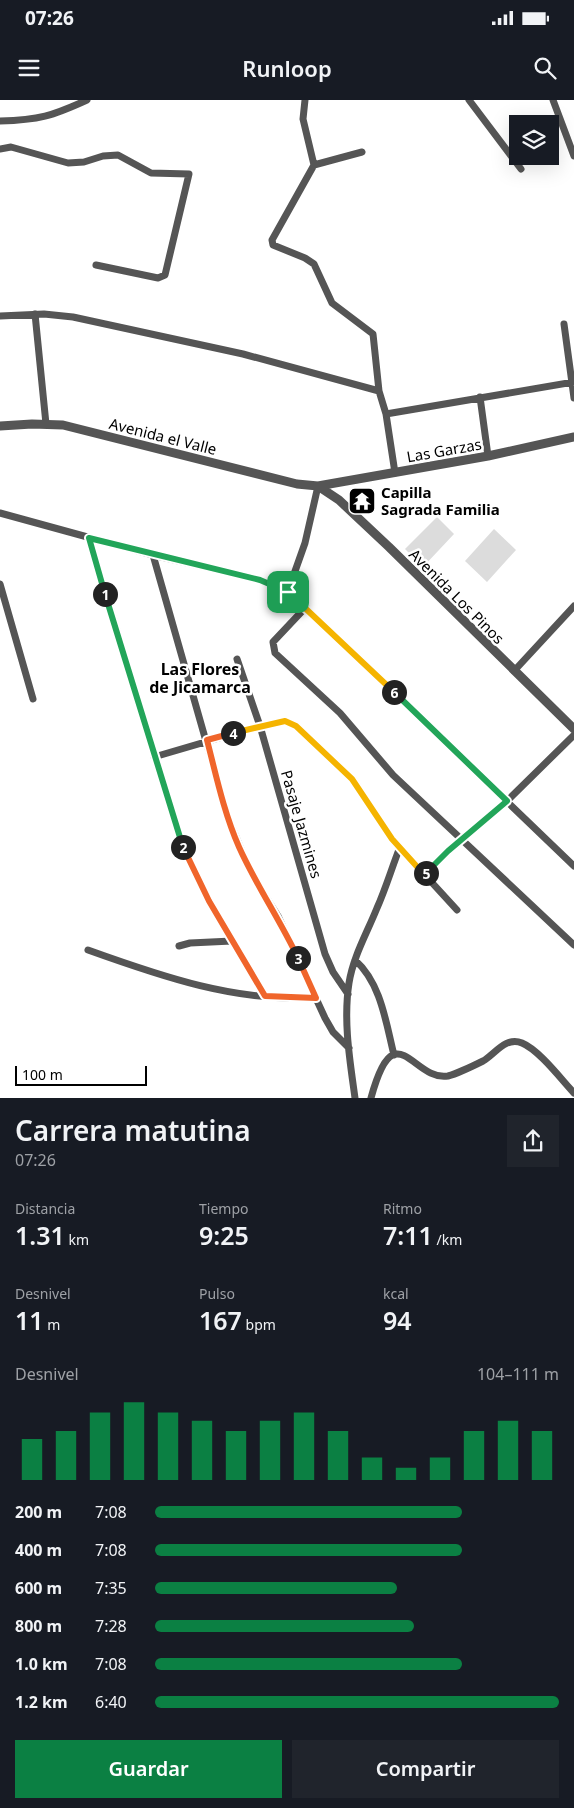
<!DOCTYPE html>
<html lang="es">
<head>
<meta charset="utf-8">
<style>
	body { margin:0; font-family:"Noto Sans",sans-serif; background:#20242c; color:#f1f3f6; height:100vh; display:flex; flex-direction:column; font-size:19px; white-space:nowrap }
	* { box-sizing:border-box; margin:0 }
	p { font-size:16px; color:#9ea1a6 }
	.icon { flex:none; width:28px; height:28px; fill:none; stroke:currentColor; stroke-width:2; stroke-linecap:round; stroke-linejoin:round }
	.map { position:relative; height:998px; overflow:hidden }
	.sheet { display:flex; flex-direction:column; background:#171b24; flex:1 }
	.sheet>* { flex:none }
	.controls { position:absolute; left:509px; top:15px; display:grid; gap:10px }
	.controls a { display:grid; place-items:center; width:50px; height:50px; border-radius:0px; background:#171b24; box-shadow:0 5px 20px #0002; font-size:25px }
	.scale { position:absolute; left:15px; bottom:12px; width:132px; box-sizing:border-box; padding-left:5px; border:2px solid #000; border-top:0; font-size:14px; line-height:18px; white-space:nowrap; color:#000; -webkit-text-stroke:4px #fff; paint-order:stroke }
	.pin { position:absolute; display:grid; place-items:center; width:42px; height:42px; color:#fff; margin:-21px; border-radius:10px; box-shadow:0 2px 8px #0006 }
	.km { position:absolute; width:25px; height:25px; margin:-12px; border-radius:50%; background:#222; color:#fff; font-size:14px; line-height:25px; text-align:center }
	.round { display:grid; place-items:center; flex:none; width:52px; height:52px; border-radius:0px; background:#20242c }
	.head { display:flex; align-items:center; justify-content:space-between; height:85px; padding:0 15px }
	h1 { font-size:28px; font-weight:600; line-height:38px }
	.stats { display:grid; grid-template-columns:repeat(3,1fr); gap:8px; height:85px; padding:5px 15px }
	.stats div { display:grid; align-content:center }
	.stats b { font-size:25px; font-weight:600 }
	.stats small { font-size:14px; font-weight:400 }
	.stats p { font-size:14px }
	.chart { height:140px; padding:10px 15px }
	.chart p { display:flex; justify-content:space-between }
	.chart svg { width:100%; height:90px; margin-top:5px; stroke:#0b8043; stroke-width:6 }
	.action { display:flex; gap:10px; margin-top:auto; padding:10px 15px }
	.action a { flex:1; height:58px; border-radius:0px; background:#0b8043; color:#fff; font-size:20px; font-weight:600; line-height:58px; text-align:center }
	.action a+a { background:#20242c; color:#f1f3f6 }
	ul { padding:0 15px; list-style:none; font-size:16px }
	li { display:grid; grid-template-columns:80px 60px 1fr; align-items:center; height:38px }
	li i { height:12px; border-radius:6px; background:#0b8043 }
	.status { display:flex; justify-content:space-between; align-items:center; height:35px; padding:0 25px; background:#171b24; direction:ltr }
	.status svg { height:14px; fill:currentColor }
	header { display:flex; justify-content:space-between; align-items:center; height:65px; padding:0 15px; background:#171b24; font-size:22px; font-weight:600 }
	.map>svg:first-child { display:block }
	.pitch { fill:#dcdcdc }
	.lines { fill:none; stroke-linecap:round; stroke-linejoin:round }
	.minor { stroke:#555; stroke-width:7 }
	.tertiary { stroke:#555; stroke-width:9 }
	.split-1-casing { stroke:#fff; stroke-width:10 }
	.split-2-casing { stroke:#fff; stroke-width:10 }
	.split-3-casing { stroke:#fff; stroke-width:10 }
	.split-4-casing { stroke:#fff; stroke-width:10 }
	.split-5-casing { stroke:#fff; stroke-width:10 }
	.split-6-casing { stroke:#fff; stroke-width:10 }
	.split-7-casing { stroke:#fff; stroke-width:10 }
	.split-1 { stroke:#22a559; stroke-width:6 }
	.split-2 { stroke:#22a559; stroke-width:6 }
	.split-3 { stroke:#f0652b; stroke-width:6 }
	.split-4 { stroke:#f0652b; stroke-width:6 }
	.split-5 { stroke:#f5b400; stroke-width:6 }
	.split-6 { stroke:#22a559; stroke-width:6 }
	.split-7 { stroke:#f5b400; stroke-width:6 }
	.labels { text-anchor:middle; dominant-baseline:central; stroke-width:5; stroke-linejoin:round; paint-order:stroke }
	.street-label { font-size:15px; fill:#000; stroke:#fff }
	.poi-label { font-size:15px; font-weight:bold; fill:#000; stroke:#fff; text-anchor:start }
	.neighbourhood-label { font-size:16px; font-weight:bold; fill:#000; stroke:#fff }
</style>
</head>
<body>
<div class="status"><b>07:26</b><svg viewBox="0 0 49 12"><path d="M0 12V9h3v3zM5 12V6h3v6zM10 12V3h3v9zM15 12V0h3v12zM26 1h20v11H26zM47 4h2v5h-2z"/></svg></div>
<header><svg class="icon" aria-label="menu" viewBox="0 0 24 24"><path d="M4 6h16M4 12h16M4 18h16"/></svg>Runloop<svg class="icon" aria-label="search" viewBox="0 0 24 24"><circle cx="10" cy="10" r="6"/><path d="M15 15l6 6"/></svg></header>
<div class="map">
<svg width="574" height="998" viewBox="0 0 574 998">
	<rect width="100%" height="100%" fill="#fff"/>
	<!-- pitch -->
	<path class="pitch" d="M437 417 454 434 423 467 405 449Z
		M494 429 516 450 487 482 465 461Z"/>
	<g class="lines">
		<!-- minor -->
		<path class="minor" d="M305 0 303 19 314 65 272 140 273 145 305 158 314 164 332 203 373 234 379 291 386 314 395 373
			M469 0 521 69
			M553 0 574 56
			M0 21C39 20 52 16 87 0
			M0 49 11 47 68 63 84 62 103 56 118 55 151 73 189 74 165 175 158 178 96 165
			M314 65 362 52
			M35 214 46 324
			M0 216 44 214 73 217 243 254 379 291
			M564 224 574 298
			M480 297 488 356
			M386 314 574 282
			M0 413 153 455 260 480 288 491 574 766
			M89 438 184 751 209 801 265 896
			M153 455 227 715 251 773 278 816 325 918 333 932 349 948
			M0 484 33 599
			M288 491 305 443 318 386
			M306 507 273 542 275 553 340 613 393 675 574 845
			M237 559 260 626 325 854 333 872 348 894
			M514 571 574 506
			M154 657 260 626 285 621 296 626 353 679 392 739 457 810
			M425 774 448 751 507 701 574 635
			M179 846 190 843 232 841
			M88 850C163 877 236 902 316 898
			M355 860C381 883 386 923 394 955
			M355 998C350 961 343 921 349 883 353 857 367 833 377 808 386 788 392 767 400 747
			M371 998C395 910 413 982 448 976 459 973 473 966 483 961 495 954 506 936 522 943 539 950 561 979 574 993"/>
		<!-- tertiary -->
		<path class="tertiary" d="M0 326 32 324 63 325 297 384 318 386 488 356 574 337
			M318 386 339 400 389 447 574 629"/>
	</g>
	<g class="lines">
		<!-- split-1 casing -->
		<g class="split-1-casing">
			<path id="split-1" d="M105 494 89 438 260 480 288 492"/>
		</g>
		<!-- split-2 casing -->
		<g class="split-2-casing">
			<path id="split-2" d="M105 494 183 747"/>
		</g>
		<!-- split-3 casing -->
		<g class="split-3-casing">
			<path id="split-3" d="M183 747 209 801 265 896 316 898 298 858"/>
		</g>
		<!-- split-4 casing -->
		<g class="split-4-casing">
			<path id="split-4" d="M233 633 207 640C216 675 224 713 239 747 256 785 280 820 298 858"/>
		</g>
		<!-- split-5 casing -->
		<g class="split-5-casing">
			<path id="split-5" d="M233 633 285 621 296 626 352 679 392 739 420 770 425 774 426 773"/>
		</g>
		<!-- split-6 casing -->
		<g class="split-6-casing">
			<path id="split-6" d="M394 592 507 701 448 751 426 773"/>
		</g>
		<!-- split-7 casing -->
		<g class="split-7-casing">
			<path id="split-7" d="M288 492 394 592"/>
		</g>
		<!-- split-1 -->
		<use href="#split-1" class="split-1"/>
		<!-- split-2 -->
		<use href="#split-2" class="split-2"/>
		<!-- split-3 -->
		<use href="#split-3" class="split-3"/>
		<!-- split-4 -->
		<use href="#split-4" class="split-4"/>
		<!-- split-5 -->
		<use href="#split-5" class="split-5"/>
		<!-- split-6 -->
		<use href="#split-6" class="split-6"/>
		<!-- split-7 -->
		<use href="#split-7" class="split-7"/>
	</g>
	<!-- icons -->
	<defs>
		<g id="temple-square" transform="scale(1.4375)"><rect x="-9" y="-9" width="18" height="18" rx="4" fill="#000" stroke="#fff"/><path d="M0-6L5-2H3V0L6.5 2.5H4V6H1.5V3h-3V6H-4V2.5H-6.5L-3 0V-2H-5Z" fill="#fff"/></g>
	</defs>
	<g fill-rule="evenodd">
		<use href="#temple-square" x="362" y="401"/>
	</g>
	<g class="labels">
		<!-- street labels -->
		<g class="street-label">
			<text transform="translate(163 336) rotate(14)">Avenida el Valle</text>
			<text transform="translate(444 350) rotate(-10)">Las Garzas</text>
			<text transform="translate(457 496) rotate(45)">Avenida Los Pinos</text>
			<text transform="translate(302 724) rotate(74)">Pasaje Jazmines</text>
		</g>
		<!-- poi labels -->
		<g class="poi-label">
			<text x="381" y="392">Capilla<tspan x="381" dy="17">Sagrada Familia</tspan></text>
		</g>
		<!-- neighbourhood labels -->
		<g class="neighbourhood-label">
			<text x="200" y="569">Las Flores<tspan x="200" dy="18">de Jicamarca</tspan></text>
		</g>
	</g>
</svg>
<div class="controls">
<a><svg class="icon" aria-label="layers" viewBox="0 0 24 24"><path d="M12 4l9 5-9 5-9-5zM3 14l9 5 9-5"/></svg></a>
</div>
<div class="scale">100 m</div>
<div class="pin" style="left:288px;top:492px;background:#1e9e55"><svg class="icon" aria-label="arrive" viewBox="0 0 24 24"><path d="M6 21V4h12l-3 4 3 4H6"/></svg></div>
<b class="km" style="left:105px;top:494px">1</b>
<b class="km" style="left:183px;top:747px">2</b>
<b class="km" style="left:298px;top:858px">3</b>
<b class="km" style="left:233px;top:633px">4</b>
<b class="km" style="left:426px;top:773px">5</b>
<b class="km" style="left:394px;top:592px">6</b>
</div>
<section class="sheet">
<div class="head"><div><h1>Carrera matutina</h1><p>07:26</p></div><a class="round"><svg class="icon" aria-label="share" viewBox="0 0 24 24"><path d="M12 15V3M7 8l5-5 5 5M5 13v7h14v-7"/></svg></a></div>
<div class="stats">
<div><p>Distancia</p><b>1.31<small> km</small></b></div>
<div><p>Tiempo</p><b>9:25</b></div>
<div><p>Ritmo</p><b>7:11<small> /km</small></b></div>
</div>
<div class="stats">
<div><p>Desnivel</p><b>11<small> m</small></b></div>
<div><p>Pulso</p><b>167<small> bpm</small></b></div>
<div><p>kcal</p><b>94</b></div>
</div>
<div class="chart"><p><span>Desnivel</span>104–111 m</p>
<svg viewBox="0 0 160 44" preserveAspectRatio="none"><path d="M5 44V24M15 44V20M25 44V11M35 44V6M45 44V11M55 44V15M65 44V20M75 44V15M85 44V11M95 44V20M105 44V33M115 44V38M125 44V33M135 44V20M145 44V15M155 44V20"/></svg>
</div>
<ul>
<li><b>200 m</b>7:08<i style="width:76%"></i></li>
<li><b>400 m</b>7:08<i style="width:76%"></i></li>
<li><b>600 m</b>7:35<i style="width:60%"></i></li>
<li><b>800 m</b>7:28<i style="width:64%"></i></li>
<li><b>1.0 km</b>7:08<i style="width:76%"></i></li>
<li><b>1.2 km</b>6:40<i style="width:100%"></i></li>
</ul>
<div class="action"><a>Guardar</a><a>Compartir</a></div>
</section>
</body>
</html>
